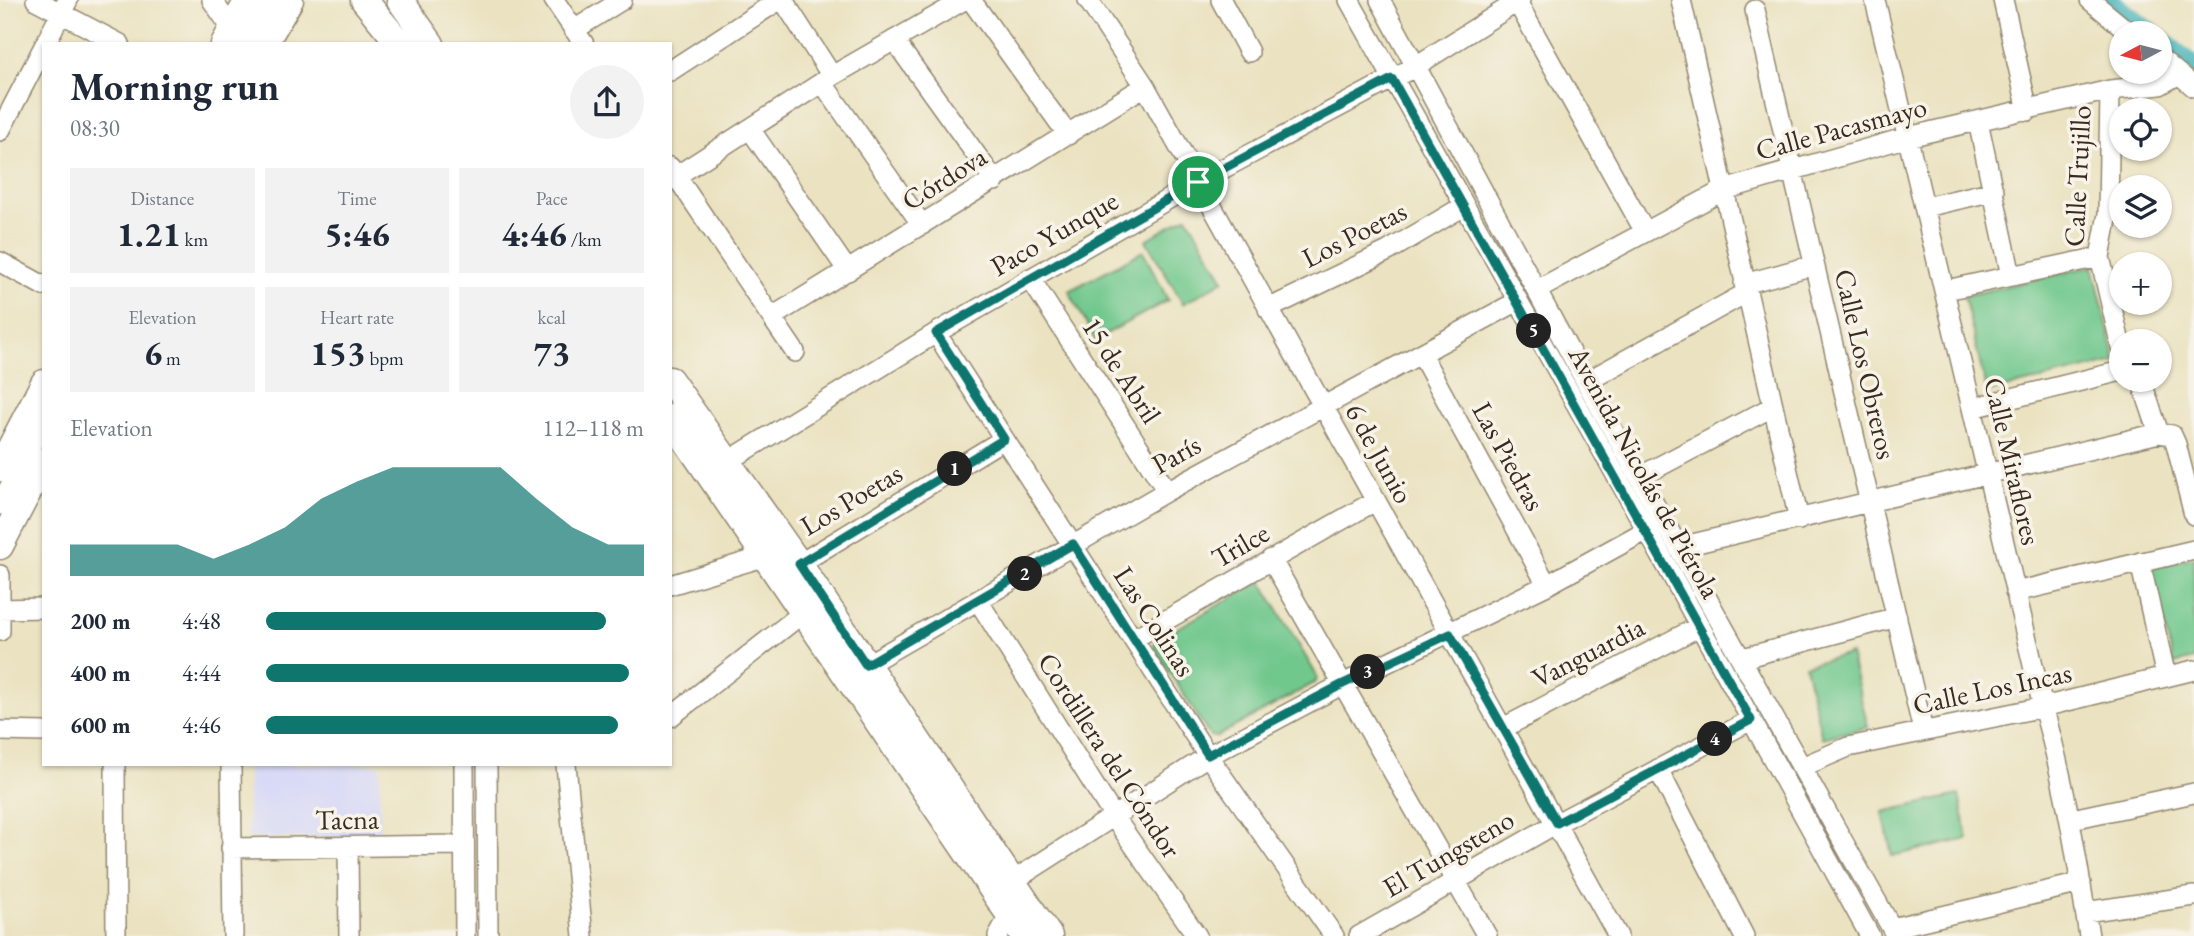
<!DOCTYPE html>
<html lang="en">
<head>
<meta charset="utf-8">
<style>
	body { margin:0; font-family:"EB Garamond",serif; background:#f2f2f3; color:#1f2937; height:100vh; display:flex; flex-direction:column; font-size:26px; white-space:nowrap }
	* { box-sizing:border-box; margin:0 }
	p { font-size:23px; color:#747a83 }
	.icon { flex:none; width:38px; height:38px; fill:none; stroke:currentColor; stroke-width:2; stroke-linecap:round; stroke-linejoin:round }
	.map { position:relative; flex:1; overflow:hidden }
	.sheet { position:absolute; left:42px; top:42px; width:630px; height:724px; display:flex; flex-direction:column; background:#fff; border-radius:0px; box-shadow:0 2px 5px #0004 }
	.sheet>* { flex:none }
	.needle { width:46px; rotate:263deg }
	.controls { position:absolute; left:2109px; top:21px; display:grid; gap:14px }
	.controls a { display:grid; place-items:center; width:63px; height:63px; border-radius:50%; background:#fff; box-shadow:0 2px 5px #0004; font-size:35px }
	.pin { position:absolute; display:grid; place-items:center; width:60px; height:60px; color:#fff; margin:-30px; border:4px solid #fff; border-radius:50%; box-shadow:0 2px 7px #0007 }
	.km { position:absolute; width:35px; height:35px; margin:-18px; border-radius:50%; background:#222; color:#fff; font-size:19px; line-height:35px; text-align:center }
	.round { display:grid; place-items:center; flex:none; width:74px; height:74px; border-radius:37px; background:#f2f2f3 }
	.head { display:flex; align-items:center; justify-content:space-between; height:119px; padding:0 28px }
	h1 { font-size:38px; font-weight:700; line-height:52px }
	.stats { display:grid; grid-template-columns:repeat(3,1fr); gap:10px; height:119px; padding:7px 28px }
	.stats div { display:grid; align-content:center; border-radius:0px; background:#f2f2f3; text-align:center }
	.stats b { font-size:35px; font-weight:700 }
	.stats small { font-size:19px; font-weight:400 }
	.stats p { font-size:19px }
	.chart { height:196px; padding:14px 28px }
	.chart p { display:flex; justify-content:space-between }
	.chart svg { width:100%; height:126px; margin-top:7px; fill:#0f766e; opacity:.7 }
	ul { padding:0 28px; list-style:none; font-size:23px }
	li { display:grid; grid-template-columns:112px 84px 1fr; align-items:center; height:52px }
	li i { height:18px; border-radius:9px; background:#0f766e }
	.map>svg:first-child { display:block }
	.built { fill:#d6d8f8 }
	.green { fill:#71c88d; stroke:#567956; stroke-width:2 }
	.lines { fill:none; stroke-linecap:round; stroke-linejoin:round }
	.canal { stroke:#41b1b8; stroke-width:18 }
	.minor-casing { stroke:#92866f; stroke-width:22 }
	.major-casing { stroke:#92866f; stroke-width:29 }
	.minor { stroke:#fff; stroke-width:19 }
	.major { stroke:#fff; stroke-width:26 }
	.route-casing { stroke:#fff; stroke-width:14 }
	.route { stroke:#0f766e; stroke-width:9 }
	.labels { text-anchor:middle; dominant-baseline:central; stroke-width:7; stroke-linejoin:round; paint-order:stroke }
	.street-label { font-size:28px; fill:#3b2a1e; stroke:#f7f3e8 }
</style>
</head>
<body>
<div class="map">
<svg width="2194" height="936" viewBox="0 0 2194 936">
	<rect width="100%" height="100%" fill="#f7f3e8"/>
	<filter id="ink" filterUnits="userSpaceOnUse"><feTurbulence type="fractalNoise" baseFrequency=".0143" numOctaves="2"/><feDisplacementMap in="SourceGraphic" scale="14" xChannelSelector="R" yChannelSelector="G"/><feConvolveMatrix kernelMatrix="1 2 1 2 8 2 1 2 1" color-interpolation-filters="sRGB"/></filter>
	<filter id="wash" filterUnits="userSpaceOnUse"><feTurbulence type="fractalNoise" baseFrequency=".00686" numOctaves="4" result="noise"/><feDisplacementMap in="SourceGraphic" scale="28" xChannelSelector="R" yChannelSelector="G"/><feGaussianBlur stdDeviation="1.57" result="paint"/><feColorMatrix in="noise" values="0 0 0 0 0 0 0 0 0 0 0 0 0 0 0 0 0 1.4 0 .05"/><feComposite in="paint" operator="in"/></filter>
	<g filter="url(#wash)">
		<rect width="100%" height="100%" fill="#eae2c0"/>
		<!-- built -->
		<path class="built" d="M248 765H380V837L248 838Z"/>
		<!-- green -->
		<path class="green" d="M1187 216 1224 280 1183 304 1146 240Z
			M1143 251 1168 300 1095 340 1069 291Z
			M2093 266 2116 362 1987 392 1964 296Z
			M2194 557V659L2174 664 2150 568Z
			M1261 581 1317 676 1316 682 1216 737 1210 736 1154 647 1155 641Z
			M1850 654 1868 727 1822 738 1805 665Z
			M1959 795 1968 839 1892 856 1883 812Z"/>
		<g class="lines">
			<!-- canal -->
			<path class="canal" d="M2110 0 2153 33
				M2160 38 2194 65"/>
		</g>
	</g>
	<g filter="url(#ink)">
		<g class="lines">
			<!-- minor casing -->
			<g class="minor-casing">
				<path id="minor" d="M36 0 120 44
					M212 0 232 29
					M554 0 584 44
					M783 0 832 76
					M971 0 1068 135
					M1088 0 1145 86 1618 936
					M1221 0 1249 52
					M1349 0 1647 530 1870 936
					M1380 0 1586 382 1896 936
					M1516 0 1645 232
					M1681 0 1799 520
					M1875 0 2043 707C2065 783 2077 858 2089 936
					M2003 0 2028 111
					M2090 0 2130 33
					M1755 10 1923 731
					M574 30 622 0
					M894 40 995 181
					M45 44 68 0
					M243 44 266 0
					M2160 58 2194 87
					M670 71 779 0
					M822 82 922 225
					M2110 90 2108 214 2100 257 2121 347
					M1978 121 2011 276
					M750 129 848 271
					M0 131 44 46
					M670 167 795 352
					M670 180 832 76 964 0
					M1925 207 1994 191
					M0 262 44 286
					M1030 278 1167 491
					M1744 284 1814 265
					M1537 290 1724 190 1908 137 2110 90 2160 85 2179 74
					M1946 290 2100 257
					M1268 309 1388 251 1464 206
					M772 317 1145 86
					M936 333 1208 756 1334 936
					M1421 354 1547 585
					M2141 380 2159 433
					M1586 382 1746 293
					M1972 408 2121 371
					M727 462 936 333 1198 182 1416 66 1520 0
					M1641 476 1772 407
					M0 505 44 421
					M1680 547 2159 433 2172 435 2176 444 2194 515
					M1271 559 1487 936
					M2140 562 2166 677
					M799 564 1004 439
					M0 575V631
					M670 585 776 553
					M2015 592 2194 550
					M979 602 1114 817 1197 936
					M0 609 44 608
					M1133 639 1375 501
					M1743 658 1897 617
					M866 665 1167 491 1518 301
					M670 717 804 612
					M1503 728 1700 626
					M0 731 44 732
					M115 765 116 936
					M231 765 233 936
					M464 765 465 936
					M487 765 488 936
					M566 765 583 936
					M1804 766 1848 747 2043 707 2194 670
					M1658 769 1744 936
					M2072 819 2194 793
					M348 847 349 936
					M231 848 464 845
					M1002 888 1208 756 1343 684 1547 585 1647 530
					M2085 912 2194 896
					M1892 928 2081 883
					M998 936 1010 914
					M1359 936 1557 823 1751 720"/>
			</g>
			<!-- major casing -->
			<g class="major-casing">
				<path id="major" d="M364 0 400 44
					M400 0 431 44
					M224 44 248 0
					M264 44 290 0
					M670 380 799 564 1049 936
					M670 417 1024 936
					M0 468 44 383
					M0 546 44 461"/>
			</g>
			<!-- minor -->
			<use href="#minor" class="minor"/>
			<!-- major -->
			<use href="#major" class="major"/>
		</g>
	</g>
	<g class="lines" filter="url(#ink)">
		<!-- route casing -->
		<g class="route-casing">
			<path id="route" d="M1392 79 1751 720 1557 823 1450 634 1343 684 1208 755 1073 544 866 665 799 564 1004 439 936 333 1198 182Z"/>
		</g>
		<!-- route -->
		<use href="#route" class="route"/>
	</g>
	<g class="labels">
		<!-- street labels -->
		<g class="street-label">
			<text transform="translate(1841 128) rotate(-15)">Calle Pacasmayo</text>
			<text transform="translate(2077 176) rotate(-87)">Calle Trujillo</text>
			<text transform="translate(944 178) rotate(-32)">Córdova</text>
			<text transform="translate(1054 233) rotate(-30)">Paco Yunque</text>
			<text transform="translate(1354 234) rotate(-27)">Los Poetas</text>
			<text transform="translate(1866 364) rotate(77)">Calle Los Obreros</text>
			<text transform="translate(1122 370) rotate(57)">15 de Abril</text>
			<text transform="translate(1380 453) rotate(61)">6 de Junio</text>
			<text transform="translate(1176 454) rotate(-29)">París</text>
			<text transform="translate(1509 456) rotate(61)">Las Piedras</text>
			<text transform="translate(2013 461) rotate(77)">Calle Miraflores</text>
			<text transform="translate(1645 472) rotate(61)">Avenida Nicolás de Piérola</text>
			<text transform="translate(851 499) rotate(-31)">Los Poetas</text>
			<text transform="translate(1240 545) rotate(-30)">Trilce</text>
			<text transform="translate(1155 621) rotate(57)">Las Colinas</text>
			<text transform="translate(1588 652) rotate(-27)">Vanguardia</text>
			<text transform="translate(1992 688) rotate(-12)">Calle Los Incas</text>
			<text transform="translate(1110 755) rotate(57)">Cordillera del Cóndor</text>
			<text transform="translate(347 819) rotate(-1)">Tacna</text>
			<text transform="translate(1448 853) rotate(-30)">El Tungsteno</text>
		</g>
	</g>
</svg>
<div class="controls">
<a><svg class="needle" viewBox="-14 -14 28 28"><path d="M0-13l5 13h-10z" fill="#e53935"/><path d="M0 13l5-13h-10z" fill="#747a83"/></svg></a>
<a><svg class="icon" aria-label="locate" viewBox="0 0 24 24"><circle cx="12" cy="12" r="6"/><path d="M12 2v4M12 18v4M2 12h4M18 12h4"/></svg></a>
<a><svg class="icon" aria-label="layers" viewBox="0 0 24 24"><path d="M12 4l9 5-9 5-9-5zM3 14l9 5 9-5"/></svg></a>
<a>+</a>
<a>−</a>
</div>
<div class="pin" style="left:1198px;top:182px;background:#1e9e55"><svg class="icon" aria-label="arrive" viewBox="0 0 24 24"><path d="M6 21V4h12l-3 4 3 4H6"/></svg></div>
<b class="km" style="left:955px;top:469px">1</b>
<b class="km" style="left:1025px;top:574px">2</b>
<b class="km" style="left:1368px;top:672px">3</b>
<b class="km" style="left:1715px;top:739px">4</b>
<b class="km" style="left:1534px;top:331px">5</b>
<section class="sheet">
<div class="head"><div><h1>Morning run</h1><p>08:30</p></div><a class="round"><svg class="icon" aria-label="share" viewBox="0 0 24 24"><path d="M12 15V3M7 8l5-5 5 5M5 13v7h14v-7"/></svg></a></div>
<div class="stats">
<div><p>Distance</p><b>1.21<small> km</small></b></div>
<div><p>Time</p><b>5:46</b></div>
<div><p>Pace</p><b>4:46<small> /km</small></b></div>
</div>
<div class="stats">
<div><p>Elevation</p><b>6<small> m</small></b></div>
<div><p>Heart rate</p><b>153<small> bpm</small></b></div>
<div><p>kcal</p><b>73</b></div>
</div>
<div class="chart"><p><span>Elevation</span>112–118 m</p>
<svg viewBox="0 0 160 44" preserveAspectRatio="none"><path d="M0 44V33L10 33L20 33L30 33L40 38L50 33L60 27L70 17L80 11L90 6L100 6L110 6L120 6L130 17L140 27L150 33L160 33V44z"/></svg>
</div>
<ul>
<li><b>200 m</b>4:48<i style="width:90%"></i></li>
<li><b>400 m</b>4:44<i style="width:96%"></i></li>
<li><b>600 m</b>4:46<i style="width:93%"></i></li>
</ul>
</section>
</div>
</body>
</html>
